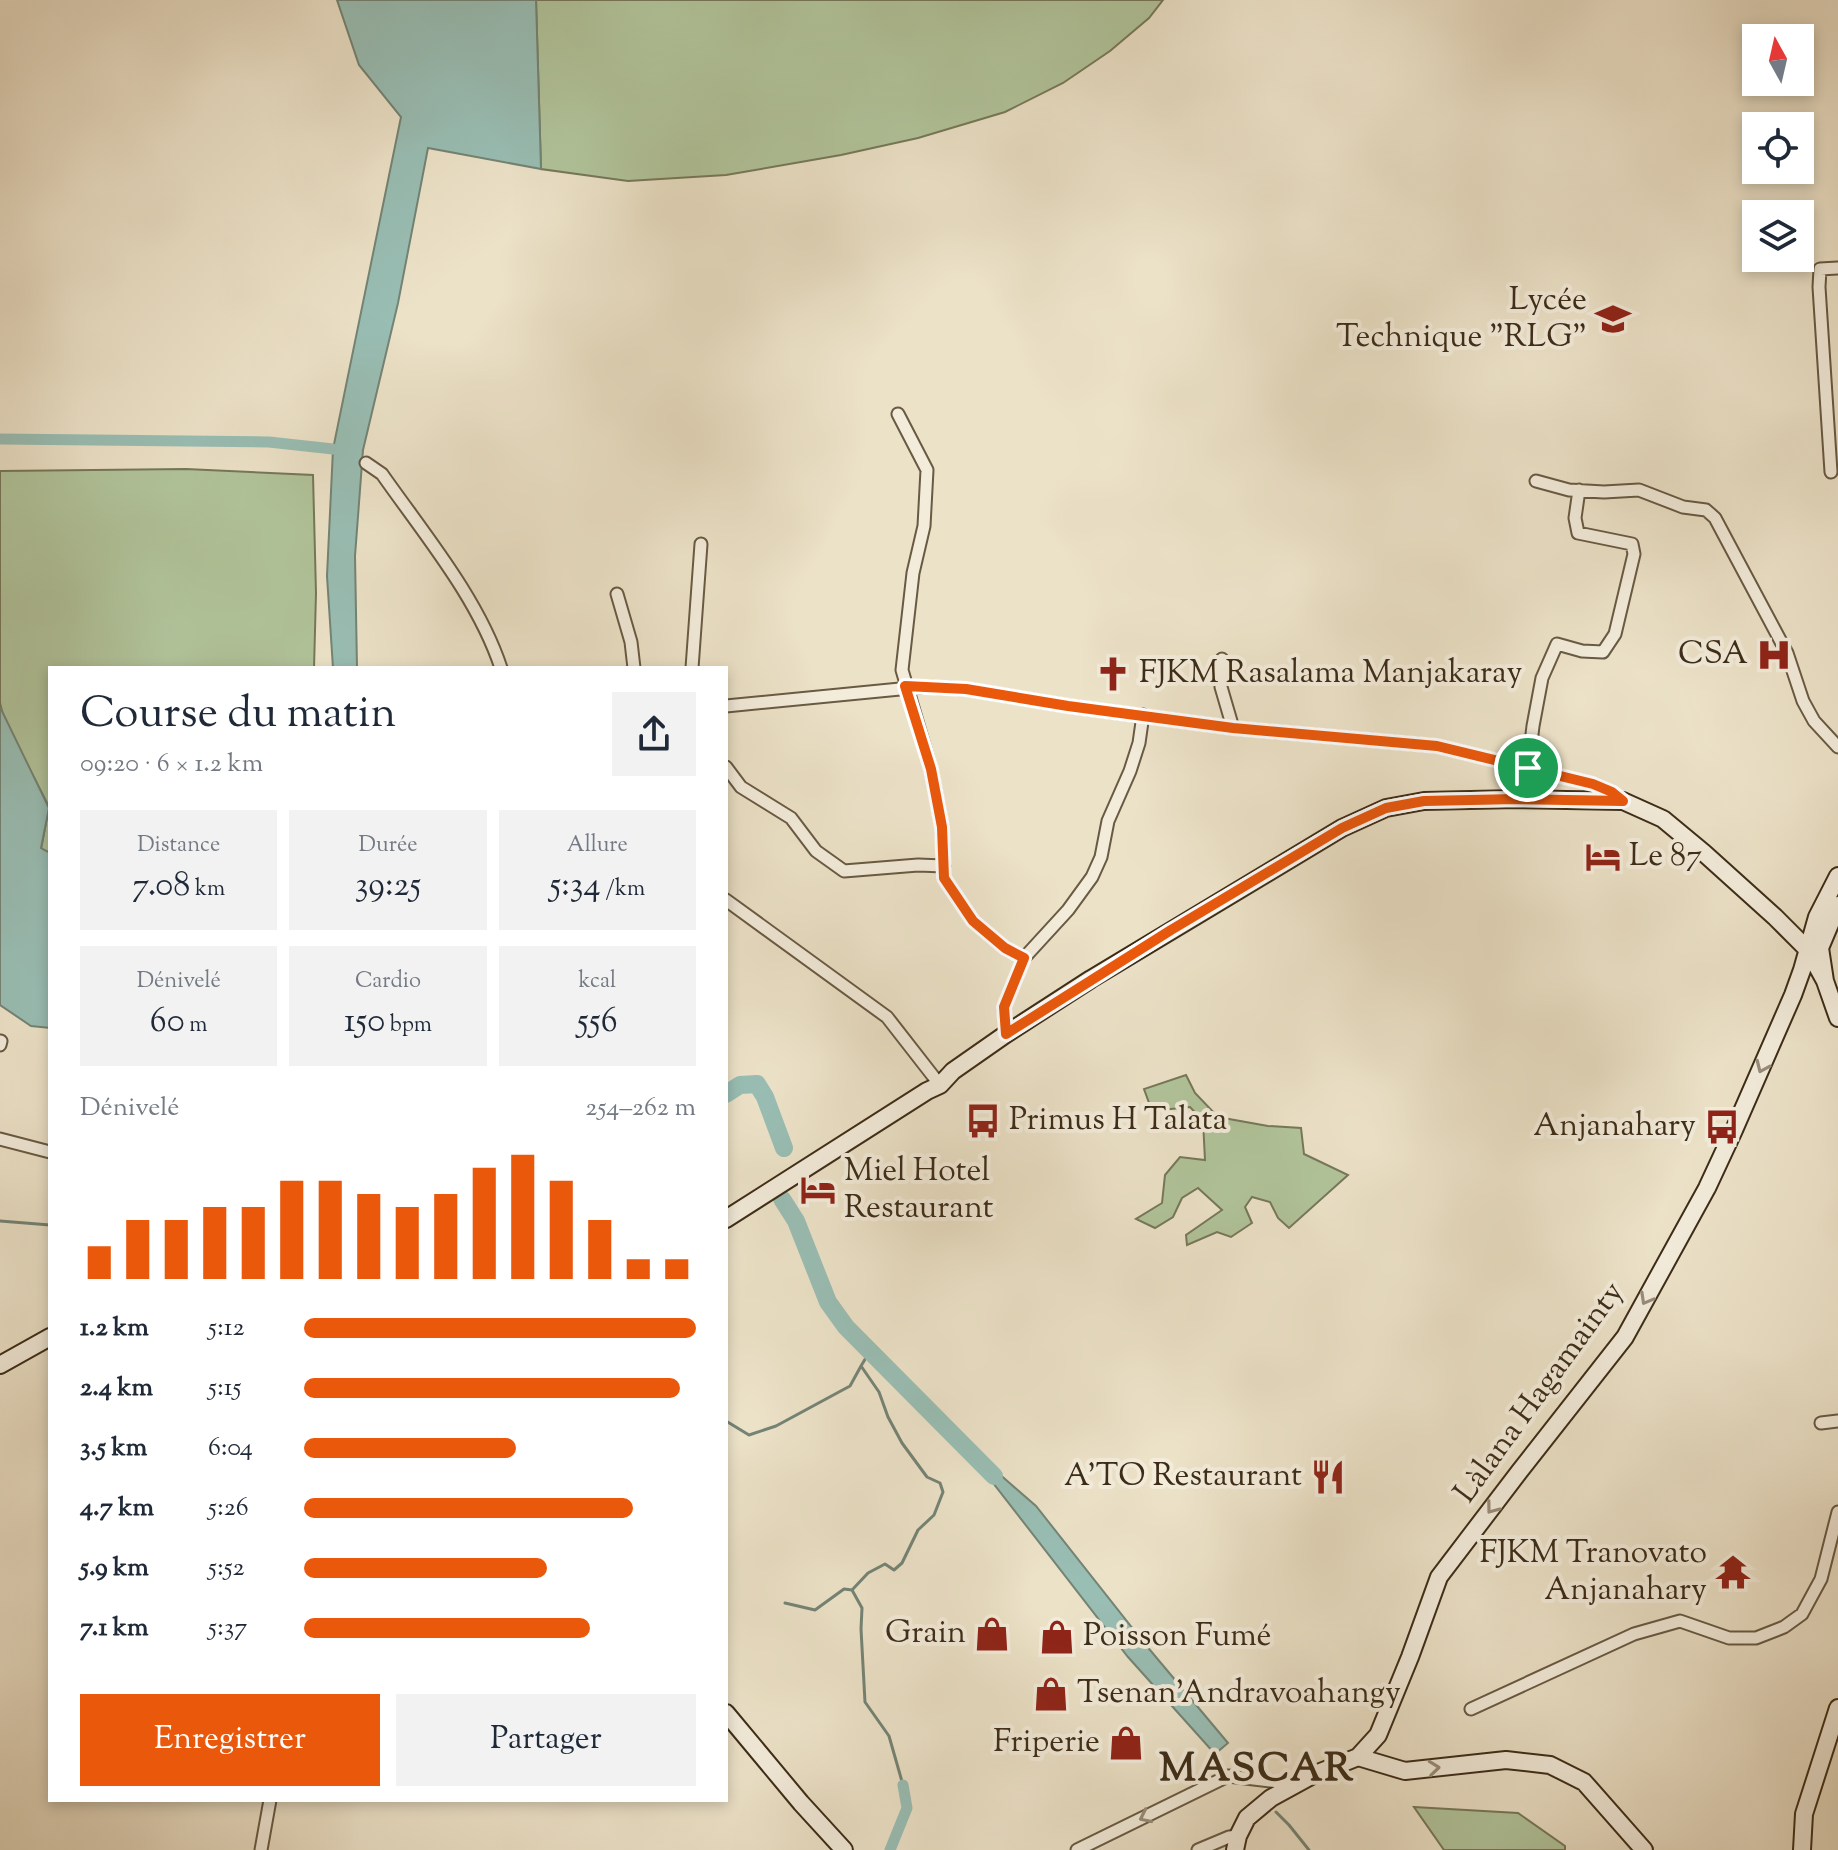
<!DOCTYPE html>
<html lang="fr">
<head>
<meta charset="utf-8">
<style>
	body { margin:0; font-family:"Sorts Mill Goudy",serif; background:#f2f2f3; color:#1f2937; height:100vh; display:flex; flex-direction:column; font-size:30px; white-space:nowrap }
	* { box-sizing:border-box; margin:0 }
	p { font-size:26px; color:#747a83 }
	.icon { flex:none; width:44px; height:44px; fill:none; stroke:currentColor; stroke-width:2; stroke-linecap:round; stroke-linejoin:round }
	.map { position:relative; flex:1; overflow:hidden }
	.panel { position:absolute; left:48px; top:666px; width:680px; height:1136px; display:flex; flex-direction:column; background:#fff; border-radius:0px; box-shadow:0 4px 12px #0003 }
	.panel>* { flex:none }
	.needle { width:52px; rotate:352deg }
	.controls { position:absolute; left:1742px; top:24px; display:grid; gap:16px }
	.controls a { display:grid; place-items:center; width:72px; height:72px; border-radius:0px; background:#fff; box-shadow:0 4px 12px #0003; font-size:40px }
	.pin { position:absolute; display:grid; place-items:center; width:68px; height:68px; color:#fff; margin:-34px; border:4px solid #fff; border-radius:50%; box-shadow:0 2px 8px #0007 }
	.round { display:grid; place-items:center; flex:none; width:84px; height:84px; border-radius:0px; background:#f2f2f3 }
	.overview { display:flex; align-items:center; justify-content:space-between; height:136px; padding:0 32px }
	h1 { font-size:44px; font-weight:600; line-height:60px }
	.figures { display:grid; grid-template-columns:repeat(3,1fr); gap:12px; height:136px; padding:8px 32px }
	.figures div { display:grid; align-content:center; border-radius:0px; background:#f2f2f3; text-align:center }
	.figures b { font-size:34px; font-weight:600 }
	.figures small { font-size:22px; font-weight:400 }
	.figures p { font-size:22px }
	.chart { height:224px; padding:16px 32px }
	.chart p { display:flex; justify-content:space-between }
	.chart svg { width:100%; height:144px; margin-top:8px; stroke:#ea580c; stroke-width:6 }
	.button { display:flex; gap:16px; margin-top:auto; padding:16px 32px }
	.button a { flex:1; height:92px; border-radius:0px; background:#ea580c; color:#fff; font-size:32px; font-weight:600; line-height:92px; text-align:center }
	.button a+a { background:#f2f2f3; color:#1f2937 }
	ul { padding:0 32px; list-style:none; font-size:26px }
	li { display:grid; grid-template-columns:128px 96px 1fr; align-items:center; height:60px }
	li i { height:20px; border-radius:10px; background:#ea580c }
	.map>svg:first-child { display:block }
	.green { fill:#b1c49b; stroke:#767859; stroke-width:2 }
	.water { fill:#99beb4; stroke:#748475; stroke-width:2 }
	.lines { fill:none; stroke-linecap:round; stroke-linejoin:round }
	.stream { stroke:#748475; stroke-width:3 }
	.canal { stroke:#99beb4; stroke-width:11 }
	.river { stroke:#99beb4; stroke-width:18 }
	.minor-casing { stroke:#685a43; stroke-width:15 }
	.secondary-casing { stroke:#3c2c17; stroke-width:20 }
	.minor { stroke:#f3ecdb; stroke-width:11 }
	.secondary { stroke:#f3ecdb; stroke-width:16 }
	.oneway { stroke:#988c79 }
	.route-casing { stroke:#fff; stroke-width:16 }
	.route { stroke:#ea580c; stroke-width:10 }
	.labels { text-anchor:middle; dominant-baseline:central; stroke-width:8; stroke-linejoin:round; paint-order:stroke }
	.poi-label { font-size:32px; fill:#3c2c17; stroke:#f3ecdb; text-anchor:end }
	.street-label { font-size:32px; fill:#3c2c17; stroke:#f3ecdb }
	.district-label { font-size:40px; font-weight:bold; letter-spacing:2px; fill:#3c2c17; stroke:#f3ecdb }
</style>
</head>
<body>
<div class="map">
<svg width="1838" height="1850" viewBox="0 0 1838 1850">
	<rect width="100%" height="100%" fill="#ece2c8"/>
	<filter id="stains"><feTurbulence type="fractalNoise" baseFrequency=".0025" numOctaves="4"/><feColorMatrix values="0 0 0 0 .2 0 0 0 0 .09 0 0 0 0 .02 0 0 0 .5 -.17"/></filter>
	<radialGradient id="worn" r=".72"><stop offset=".6" stop-color="#630" stop-opacity="0"/><stop offset="1" stop-color="#630" stop-opacity=".3"/></radialGradient>
	<!-- green -->
	<path class="green" d="M536 0H1163L1149 18 1110 51 1063 83 1005 112 918 138 841 155 726 175 628 181 541 169Z
		M186 469 313 475 316 593 314 668H50V853L41 849 49 807 4 719 0 703V471Z
		M1186 1075 1195 1093 1218 1117 1268 1126 1301 1128 1304 1154 1348 1175 1289 1228 1278 1218 1270 1202 1252 1197 1245 1207 1252 1223 1231 1237 1217 1232 1187 1245 1186 1235 1222 1210 1198 1188 1182 1198 1173 1217 1155 1228 1136 1219 1162 1203 1165 1175 1180 1157 1205 1160 1203 1121 1190 1107 1152 1111 1144 1089Z
		M1414 1807 1518 1813 1565 1846V1850H1444Z"/>
	<!-- water -->
	<path class="water" d="M337 0H536L541 169 428 148 398 303 363 450 355 556 357 668H333L327 576 333 449 401 117 359 65Z
		M0 707 49 808 41 848 50 853V1028L31 1026 0 1005Z
		M997 1472 1036 1506 1145 1644 1228 1743 1215 1754 1128 1657 990 1479Z"/>
	<g class="lines">
		<!-- stream -->
		<path class="stream" d="M0 1221 50 1225
			M726 1421 749 1435 776 1426 850 1386 861 1366
			M852 1590 862 1608 861 1629 865 1702 889 1736 903 1785
			M785 1603 815 1610 844 1589 852 1590 868 1573 885 1564 894 1570 902 1563 918 1530 934 1515 943 1492 940 1483 927 1477 902 1443 888 1417 879 1392 861 1366 870 1351
			M1276 1812 1289 1825 1309 1850"/>
		<!-- canal -->
		<path class="canal" d="M0 439 269 442 333 449
			M890 1850 907 1808 903 1785"/>
		<!-- river -->
		<path class="river" d="M726 1094 740 1085 757 1084 765 1097 784 1148
			M782 1199 796 1221 828 1302 846 1327 994 1476"/>
		<!-- minor casing -->
		<g class="minor-casing">
			<path id="minor" d="M898 414 927 470 924 526 913 573 902 670 931 769 942 827 944 878 973 921 1005 948 1024 958
				M366 463 382 474C424 534 478 598 501 668
				M1831 472 1819 287 1820 269 1838 268
				M1536 481 1569 490 1604 492 1639 490 1683 507 1706 510 1715 518 1787 653 1803 701 1814 721 1838 747
				M617 594 631 642 634 668
				M1222 659 1221 687 1233 728
				M692 668 701 544
				M726 706 900 689 905 686 966 689 1068 706 1233 728 1437 746 1593 784 1612 792 1622 801
				M726 767 741 787 791 818 816 851 844 871 918 865 944 866
				M1528 768 1533 726 1542 678 1557 644 1582 651 1603 652 1615 634 1634 554 1632 544 1578 533 1575 518 1579 490
				M726 900 887 1017 940 1085
				M1006 1034 1004 1007 1024 958 1068 910 1092 877 1101 857 1108 821 1130 771 1139 743 1143 715
				M0 1045 1 1041
				M0 1139 50 1152
				M1821 1423 1838 1421
				M1471 1709 1634 1634 1680 1621 1729 1638H1756L1784 1627 1802 1614 1821 1579 1838 1512
				M261 1850 270 1800
				M1077 1850 1228 1776 1296 1784
				M1198 1850 1229 1837 1238 1836"/>
		</g>
		<!-- secondary casing -->
		<g class="secondary-casing">
			<path id="secondary" d="M1838 905 1820 948 1825 981 1838 1018
				M726 1219 927 1091 940 1085 953 1071 1006 1034 1091 979 1342 828 1386 808 1424 801 1517 799 1623 801 1663 819 1704 853 1775 917 1808 950 1825 981
				M0 1365 50 1337
				M726 1713 801 1803 844 1850
				M1358 1757 1405 1771 1506 1760 1550 1765 1584 1782 1644 1850
				M1235 1850 1238 1836 1247 1818 1271 1798 1313 1775 1358 1757 1378 1735 1410 1657 1439 1577 1519 1472 1625 1337 1707 1188 1734 1130 1793 995 1802 970 1817 917 1838 876
				M1802 1850 1804 1814 1838 1708"/>
		</g>
		<!-- minor -->
		<use href="#minor" class="minor"/>
		<!-- secondary -->
		<use href="#secondary" class="secondary"/>
	</g>
	<!-- one-way arrows -->
	<defs><path id="oneway-chevron" d="M-2-3.5L2.5 0L-2 3.5" fill="none" stroke-width="1.6" stroke-linecap="round" stroke-linejoin="round" transform="scale(2)"/></defs>
	<g class="oneway">
		<use href="#oneway-chevron" transform="translate(1762 1067) rotate(114)"/>
		<use href="#oneway-chevron" transform="translate(1646 1299) rotate(119)"/>
		<use href="#oneway-chevron" transform="translate(1492 1508) rotate(127)"/>
		<use href="#oneway-chevron" transform="translate(1434 1768) rotate(-6)"/>
		<use href="#oneway-chevron" transform="translate(1145 1817) rotate(154)"/>
	</g>
	<g class="lines">
		<!-- route casing -->
		<g class="route-casing">
			<path id="route" d="M905 686 966 689 1068 706 1233 728 1437 746 1593 784 1612 792 1623 801 1517 799 1424 801 1386 808 1342 828 1171 930 1006 1034 1004 1007 1024 958 1005 948 973 921 944 878 942 827 931 769Z"/>
		</g>
		<!-- route -->
		<use href="#route" class="route"/>
	</g>
	<!-- icons -->
	<defs>
		<g id="school-bare" transform="scale(2.76)"><path d="M0-5L7-2L0 1L-7-2ZM-4 1L0 2.5L4 1V4Q0 6-4 4Z" fill="#8f2418" stroke="#f3ecdb" stroke-width="2.5" paint-order="stroke"/></g>
		<g id="hospital-bare" transform="scale(2.76)"><path d="M-5-5h3v3.5h4V-5h3V5h-3V1.5h-4V5h-3Z" fill="#8f2418" stroke="#f3ecdb" stroke-width="2.5" paint-order="stroke"/></g>
		<g id="church-bare" transform="scale(2.76)"><path d="M-1.2-6h2.4v3.5h3.3v2.4h-3.3V6h-2.4V-.1h-3.3v-2.4h3.3Z" fill="#8f2418" stroke="#f3ecdb" stroke-width="2.5" paint-order="stroke"/></g>
		<g id="hotel-bare" transform="scale(2.76)"><path d="M-6-4.5h1.5V1H6V5H4.5V3h-9V5H-6ZM-4 0a1.8 1.8 0 1 1 3.6 0ZM.5 0V-2.5h3Q6-2.5 6 0Z" fill="#8f2418" stroke="#f3ecdb" stroke-width="2.5" paint-order="stroke"/></g>
		<g id="bus-bare" transform="scale(2.76)"><path d="M-5-6H5V4H4V6H2V4H-2V6H-4V4H-5ZM-3.5-4V0h7V-4ZM-3.5 1.2v1.5H-2V1.2ZM2 1.2v1.5H3.5V1.2Z" fill="#8f2418" stroke="#f3ecdb" stroke-width="2.5" paint-order="stroke"/></g>
		<g id="restaurant-bare" transform="scale(2.76)"><path d="M-5-6h1v4h1v-4h1v4h1v-4h1v5L-1.5 .5V6h-2V.5L-5-1ZM5-6V6H3V1.5H1.5Q1.5-4 5-6Z" fill="#8f2418" stroke="#f3ecdb" stroke-width="2.5" paint-order="stroke"/></g>
		<g id="temple-bare" transform="scale(2.76)"><path d="M0-6L5-2H3V0L6.5 2.5H4V6H1.5V3h-3V6H-4V2.5H-6.5L-3 0V-2H-5Z" fill="#8f2418" stroke="#f3ecdb" stroke-width="2.5" paint-order="stroke"/></g>
		<g id="shop-bare" transform="scale(2.76)"><path d="M-5-2.5h2.3a2.7 3.5 0 0 1 5.4 0H5L5.5 6h-11ZM-1.5-2.5h3a1.5 2.3 0 0 0-3 0Z" fill="#8f2418" stroke="#f3ecdb" stroke-width="2.5" paint-order="stroke"/></g>
	</defs>
	<g fill-rule="evenodd">
		<use href="#school-bare" x="1613" y="319"/>
		<use href="#hospital-bare" x="1774" y="655"/>
		<use href="#church-bare" x="1113" y="674"/>
		<use href="#hotel-bare" x="1603" y="857"/>
		<use href="#bus-bare" x="983" y="1121"/>
		<use href="#bus-bare" x="1722" y="1127"/>
		<use href="#hotel-bare" x="818" y="1190"/>
		<use href="#restaurant-bare" x="1328" y="1477"/>
		<use href="#temple-bare" x="1733" y="1572"/>
		<use href="#shop-bare" x="992" y="1634"/>
		<use href="#shop-bare" x="1057" y="1637"/>
		<use href="#shop-bare" x="1051" y="1694"/>
		<use href="#shop-bare" x="1126" y="1743"/>
	</g>
	<g class="labels">
		<!-- poi labels -->
		<g class="poi-label">
			<text x="1587" y="301">Lycée<tspan x="1587" dy="37">Technique "RLG"</tspan></text>
			<text x="1748" y="655">CSA</text>
			<text x="1139" y="674" text-anchor="start">FJKM Rasalama Manjakaray</text>
			<text x="1629" y="857" text-anchor="start">Le 87</text>
			<text x="1009" y="1121" text-anchor="start">Primus H Talata</text>
			<text x="1696" y="1127">Anjanahary</text>
			<text x="844" y="1172" text-anchor="start">Miel Hotel<tspan x="844" dy="37">Restaurant</tspan></text>
			<text x="1302" y="1477">A'TO Restaurant</text>
			<text x="1707" y="1554">FJKM Tranovato<tspan x="1707" dy="37">Anjanahary</tspan></text>
			<text x="966" y="1634">Grain</text>
			<text x="1083" y="1637" text-anchor="start">Poisson Fumé</text>
			<text x="1077" y="1694" text-anchor="start">Tsenan'Andravoahangy</text>
			<text x="1100" y="1743">Friperie</text>
		</g>
		<!-- street labels -->
		<g class="street-label">
			<text transform="translate(1540 1393) rotate(-54)">Làlana Hagamainty</text>
		</g>
		<!-- district labels -->
		<g class="district-label">
			<text x="1257" y="1770">MASCAR</text>
		</g>
	</g>
	<rect width="100%" height="100%" filter="url(#stains)"/>
	<rect width="100%" height="100%" fill="url(#worn)"/>
</svg>
<div class="controls">
<a><svg class="needle" viewBox="-14 -14 28 28"><path d="M0-13l5 13h-10z" fill="#e53935"/><path d="M0 13l5-13h-10z" fill="#747a83"/></svg></a>
<a><svg class="icon" aria-label="locate" viewBox="0 0 24 24"><circle cx="12" cy="12" r="6"/><path d="M12 2v4M12 18v4M2 12h4M18 12h4"/></svg></a>
<a><svg class="icon" aria-label="layers" viewBox="0 0 24 24"><path d="M12 4l9 5-9 5-9-5zM3 14l9 5 9-5"/></svg></a>
</div>
<div class="pin" style="left:1528px;top:768px;background:#1e9e55"><svg class="icon" aria-label="arrive" viewBox="0 0 24 24"><path d="M6 21V4h12l-3 4 3 4H6"/></svg></div>
<section class="panel">
<div class="overview"><div><h1>Course du matin</h1><p>09:20 · 6 × 1.2 km</p></div><a class="round"><svg class="icon" aria-label="share" viewBox="0 0 24 24"><path d="M12 15V3M7 8l5-5 5 5M5 13v7h14v-7"/></svg></a></div>
<div class="figures">
<div><p>Distance</p><b>7.08<small> km</small></b></div>
<div><p>Durée</p><b>39:25</b></div>
<div><p>Allure</p><b>5:34<small> /km</small></b></div>
</div>
<div class="figures">
<div><p>Dénivelé</p><b>60<small> m</small></b></div>
<div><p>Cardio</p><b>150<small> bpm</small></b></div>
<div><p>kcal</p><b>556</b></div>
</div>
<div class="chart"><p><span>Dénivelé</span>254–262 m</p>
<svg viewBox="0 0 160 44" preserveAspectRatio="none"><path d="M5 44V34M15 44V26M25 44V26M35 44V22M45 44V22M55 44V14M65 44V14M75 44V18M85 44V22M95 44V18M105 44V10M115 44V6M125 44V14M135 44V26M145 44V38M155 44V38"/></svg>
</div>
<ul>
<li><b>1.2 km</b>5:12<i style="width:100%"></i></li>
<li><b>2.4 km</b>5:15<i style="width:96%"></i></li>
<li><b>3.5 km</b>6:04<i style="width:54%"></i></li>
<li><b>4.7 km</b>5:26<i style="width:84%"></i></li>
<li><b>5.9 km</b>5:52<i style="width:62%"></i></li>
<li><b>7.1 km</b>5:37<i style="width:73%"></i></li>
</ul>
<div class="button"><a>Enregistrer</a><a>Partager</a></div>
</section>
</div>
</body>
</html>
